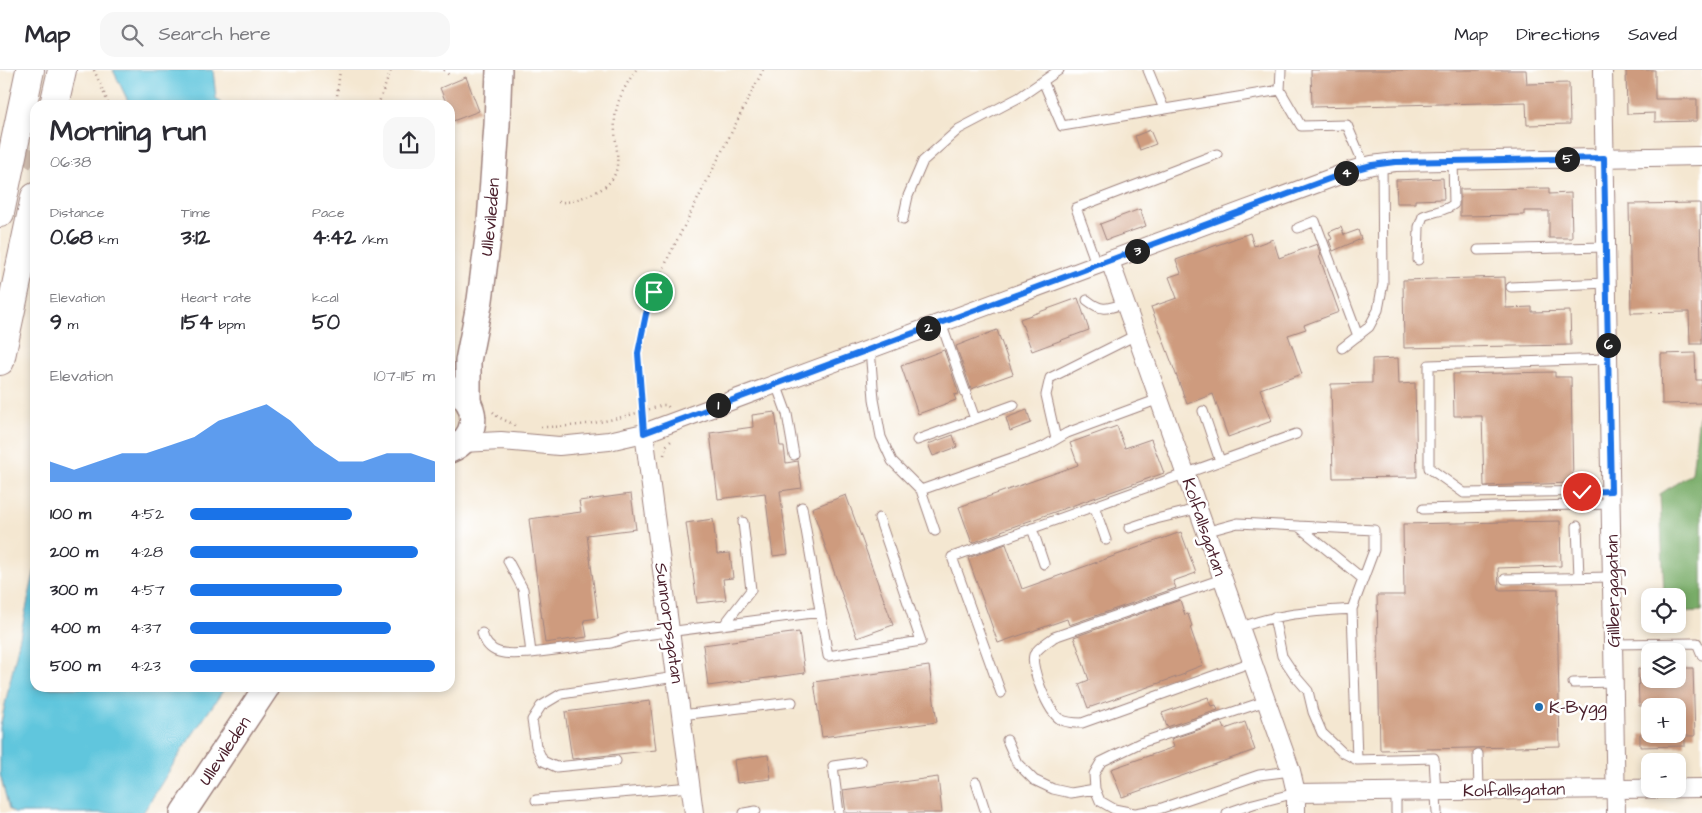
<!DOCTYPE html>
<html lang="en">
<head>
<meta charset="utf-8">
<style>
	body { margin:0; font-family:"Architects Daughter",sans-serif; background:#f7f7f7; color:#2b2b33; height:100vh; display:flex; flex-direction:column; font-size:19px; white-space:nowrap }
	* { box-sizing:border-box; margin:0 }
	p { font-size:16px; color:#7c7c81 }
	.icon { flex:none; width:28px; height:28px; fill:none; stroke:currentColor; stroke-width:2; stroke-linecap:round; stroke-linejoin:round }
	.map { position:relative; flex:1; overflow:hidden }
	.side { position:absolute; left:30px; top:30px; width:425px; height:592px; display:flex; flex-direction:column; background:#fff; border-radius:15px; box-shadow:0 2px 8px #0003 }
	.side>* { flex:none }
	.fabs { position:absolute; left:1641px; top:518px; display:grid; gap:10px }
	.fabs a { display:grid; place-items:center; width:45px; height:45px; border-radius:10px; background:#fff; box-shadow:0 2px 8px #0003; font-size:25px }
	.pin { position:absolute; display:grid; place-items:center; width:42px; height:42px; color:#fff; margin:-21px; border:2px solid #fff; border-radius:50%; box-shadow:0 1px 5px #0007 }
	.km { position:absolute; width:25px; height:25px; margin:-12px; border-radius:50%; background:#222; color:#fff; font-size:14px; line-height:25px; text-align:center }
	.round { display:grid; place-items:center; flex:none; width:52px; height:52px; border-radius:15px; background:#f7f7f7 }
	.headline { display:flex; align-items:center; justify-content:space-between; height:85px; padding:0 20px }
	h1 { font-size:28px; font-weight:700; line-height:38px }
	.metrics { display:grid; grid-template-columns:repeat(3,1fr); gap:8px; height:85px; padding:5px 20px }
	.metrics div { display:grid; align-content:center }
	.metrics b { font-size:21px; font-weight:700 }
	.metrics small { font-size:14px; font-weight:400 }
	.metrics p { font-size:14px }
	.chart { height:140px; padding:10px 20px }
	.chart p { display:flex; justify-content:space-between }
	.chart svg { width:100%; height:90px; margin-top:5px; fill:#1a73e8; opacity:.7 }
	ul { padding:0 20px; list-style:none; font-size:16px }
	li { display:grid; grid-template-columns:80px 60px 1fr; align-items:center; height:38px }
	li i { height:12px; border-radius:6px; background:#1a73e8 }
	header { display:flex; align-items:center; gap:30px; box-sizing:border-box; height:70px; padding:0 25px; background:#fff; border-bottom:1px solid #e1e1e2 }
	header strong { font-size:24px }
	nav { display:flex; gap:28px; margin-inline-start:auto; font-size:18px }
	.search { width:350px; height:45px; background:#f7f7f7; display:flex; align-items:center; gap:12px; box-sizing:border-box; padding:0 18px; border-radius:15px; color:#7c7c81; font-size:19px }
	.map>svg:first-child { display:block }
	.forest { fill:#78ac68; stroke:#61664a }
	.water { fill:#60c6dd; stroke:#557284 }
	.building { fill:#ce9b7e }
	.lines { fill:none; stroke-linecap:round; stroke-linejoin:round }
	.minor-tunnel { stroke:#d2bfb0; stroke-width:18; stroke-dasharray:18 9; stroke-linecap:butt }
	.service-casing { stroke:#9f837e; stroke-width:11 }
	.minor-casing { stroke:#9f837e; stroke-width:20 }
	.secondary-casing { stroke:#9f837e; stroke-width:28 }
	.motorway-casing { stroke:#9f837e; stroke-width:30 }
	.path { stroke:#9f837e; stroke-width:2.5; stroke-dasharray:1 4; stroke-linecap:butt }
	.service { stroke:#fff; stroke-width:9 }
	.minor { stroke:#fff; stroke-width:18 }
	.secondary { stroke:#fff; stroke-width:25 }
	.motorway { stroke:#fff; stroke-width:28 }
	.route-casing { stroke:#fff; stroke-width:10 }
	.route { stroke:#1a73e8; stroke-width:6 }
	.poi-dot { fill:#1f6fb2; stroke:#fff; stroke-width:2 }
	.labels { text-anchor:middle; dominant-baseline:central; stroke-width:5; stroke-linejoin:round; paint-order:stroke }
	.street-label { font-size:18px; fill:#4a1f2b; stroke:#fff }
	.poi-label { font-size:18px; fill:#4a1f2b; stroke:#fff; text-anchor:start }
</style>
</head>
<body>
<header>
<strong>Map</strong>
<div class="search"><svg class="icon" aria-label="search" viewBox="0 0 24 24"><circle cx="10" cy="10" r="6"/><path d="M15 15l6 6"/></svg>Search here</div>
<nav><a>Map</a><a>Directions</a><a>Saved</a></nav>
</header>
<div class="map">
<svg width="1702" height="743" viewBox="0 0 1702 743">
	<rect width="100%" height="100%" fill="#fff"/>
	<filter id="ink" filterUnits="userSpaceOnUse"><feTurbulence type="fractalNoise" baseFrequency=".02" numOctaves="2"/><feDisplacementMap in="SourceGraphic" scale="10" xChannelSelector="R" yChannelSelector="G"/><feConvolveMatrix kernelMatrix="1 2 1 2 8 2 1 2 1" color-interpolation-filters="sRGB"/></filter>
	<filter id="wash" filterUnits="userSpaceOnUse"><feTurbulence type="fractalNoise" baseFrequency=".0096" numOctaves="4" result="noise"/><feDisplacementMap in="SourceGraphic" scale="20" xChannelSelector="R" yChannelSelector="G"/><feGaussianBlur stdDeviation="1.12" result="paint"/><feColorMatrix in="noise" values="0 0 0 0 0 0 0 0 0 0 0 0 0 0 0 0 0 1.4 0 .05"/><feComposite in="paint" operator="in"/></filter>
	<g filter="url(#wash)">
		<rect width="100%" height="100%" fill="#f4e7d1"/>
		<!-- forest -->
		<path class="forest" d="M1699 344H1702V541L1678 542V526H1664L1660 424 1692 403Z"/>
		<!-- water -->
		<path class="water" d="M113 0H213L216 28 222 35H130Z
			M35 499V618H225L184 677 143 743H14L9 739 0 704V657Z"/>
		<g id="blocks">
			<!-- building -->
			<path class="building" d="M1311 0H1526L1527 14 1569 13 1570 54 1527 55 1526 32 1312 37Z
				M1626 0H1655V29H1697V51L1655 52V43L1627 44Z
				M466 7 479 41 453 51 450 43V35H447L440 18Z
				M1150 60 1156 74 1140 80 1135 66Z
				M1443 108 1444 129 1415 130V133H1397L1396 110Z
				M1549 118V124L1571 123 1572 168H1549V141H1524V145L1460 146V119Z
				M1700 133 1702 274H1690L1689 242 1631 243 1629 134Z
				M1140 139 1146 156 1106 170 1100 154Z
				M1341 157 1344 165 1358 160 1361 169 1333 181 1329 170 1332 169 1329 162Z
				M1250 163 1254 176 1273 169 1279 188 1317 174 1321 185 1319 186 1339 242 1304 255 1306 259 1288 265 1302 304 1260 319 1272 351 1228 367 1213 324 1187 334 1151 237 1177 228 1169 207 1181 203 1176 190Z
				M1505 207 1506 238 1532 237V242L1570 241 1571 275 1404 278 1403 210Z
				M1078 228 1089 260 1032 281 1020 249Z
				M997 260 1013 304 971 319 956 276Z
				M944 280 959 324 954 325 956 330 918 344 901 296Z
				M1695 283 1696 310H1702V333L1662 334 1661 284Z
				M1398 288 1399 314 1415 313 1417 407 1333 408 1331 314 1372 313V289Z
				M1555 302V307H1571L1573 413 1484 416 1482 346H1454L1453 304Z
				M1027 340 1031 353 1010 361 1006 348Z
				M775 342 780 376H784L786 393 798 391 802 418 780 421 788 484 773 486 765 423 718 429 710 363 753 357 752 345Z
				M1117 356 1125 378 1151 369 1164 403 1001 461 1002 462 972 473 959 437 1078 395 1070 373Z
				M953 365 957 377 933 386 928 374Z
				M631 424 636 459 587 465 598 548 584 550 587 567 545 573 529 449 581 442 579 431Z
				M846 425 893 555 857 568 812 438Z
				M713 449 717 484 730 483 733 508 723 509 726 530 697 533 686 453Z
				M1560 451 1561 496 1498 498 1499 520 1558 519V534H1557L1560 676 1380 680 1377 525H1404L1403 454Z
				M1181 462 1196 503 1173 511 1176 518 1069 555 1067 549 998 573 968 488 1006 474 1022 519Z
				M1180 530 1185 545 1188 544 1192 556 1190 557 1203 595 1185 602V604L1088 638 1079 614 1089 610 1074 567Z
				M799 562 805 603 708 616 703 575Z
				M929 596 937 652 822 667 814 612Z
				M1678 598H1693L1695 666H1685V676L1640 677V664H1678V636H1639L1638 599H1650V609H1678Z
				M1208 627 1211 636 1216 635 1218 640 1167 657 1162 643Z
				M650 631 656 680 572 689 565 642Z
				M1222 652 1225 659 1245 652 1255 680 1122 727 1111 699 1174 677 1171 669Z
				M768 685 771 709 737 713 734 690Z
				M938 707 942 743H846L843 720Z"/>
		</g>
	</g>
	<g filter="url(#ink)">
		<use href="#blocks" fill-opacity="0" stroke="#9f837e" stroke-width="1"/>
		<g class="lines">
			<!-- minor-tunnel -->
			<path class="minor-tunnel" d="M0 69 35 91"/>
			<!-- service casing -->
			<g class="service-casing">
				<path id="service" d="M1148 0 1164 39
					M1043 11 1062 56 1280 20 1281 0
					M1280 20 1301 56 1347 55 1365 97
					M903 149 908 126 923 91 959 59 1020 27 1059 0
					M1298 158 1315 151 1358 266
					M1478 180 1606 177
					M1418 190 1419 157 1423 146C1434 141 1444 142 1454 134L1453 90
					M1097 196 1076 138 1217 84
					M1511 217 1607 213
					M1087 230C1102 242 1107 239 1125 233
					M941 253 975 349
					M1342 278 1369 257 1378 240 1383 213 1382 93
					M870 279 874 329 881 367 892 391 921 420 935 461
					M1608 289 1429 295V398L1464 423 1611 421
					M776 314 787 344 794 385
					M1203 341 1220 391
					M1056 369 1046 325 1050 308 1136 265
					M917 370 1014 335
					M921 420 1043 377 1067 363 1159 329
					M1094 436 1106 470
					M802 437 828 586 921 571 879 448
					M1423 439 1611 434
					M1298 456 1363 509
					M1577 456 1579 507
					M1032 458 1044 494
					M1129 458 1156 449 1185 442 1197 438
					M1205 462 1238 453 1374 460V480L1352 539
					M508 491 523 519 531 583 611 573 630 567 820 542
					M1222 509 1054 567C1048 572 1038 577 1034 585 1030 597 1048 642 1060 649 1067 653 1074 653 1082 653L1252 592
					M1505 509 1612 507
					M1274 547 1282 586 1296 607 1308 621 1313 642 1322 663 1342 682 1357 690
					M724 555 751 520 743 452
					M1239 558C1278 543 1312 542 1352 539L1357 690 1434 688 1437 743
					M482 563C489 588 510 584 531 583
					M1614 574 1697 573 1702 585
					M1573 613 1614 612
					M1001 623 952 487 1296 364
					M681 645 792 632
					M1007 670 1017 693 1034 710 1053 719 1071 723 1095 719
					M1478 684 1479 721
					M616 691 556 697 543 691 536 676 532 650 541 636 561 624 676 607
					M976 712 986 743
					M1396 722V743
					M536 730 691 717
					M744 743 756 741
					M839 743 833 696 861 692
					M1134 743 1114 739 1100 731 1095 719 1094 704 1101 692 1140 673 1266 631
					M1136 743 1159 739 1259 705 1291 701
					M1227 743 1253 734 1296 723"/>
			</g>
			<!-- minor casing -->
			<g class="minor-casing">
				<path id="minor" d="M1603 0 1616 743
					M1110 191 1291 701 1296 723V743
					M644 363 694 743
					M462 373 501 371 559 376 609 371 644 363 1353 100 1372 95 1395 92 1702 86
					M1296 723 1702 718"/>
			</g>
			<!-- secondary casing -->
			<g class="secondary-casing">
				<g id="secondary">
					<path id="s1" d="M468 331V291L480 230 490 152 497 55 499 0"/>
					<path d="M450 380C478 368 480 338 457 320"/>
					<path id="s2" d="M183 743 266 618"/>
				</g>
			</g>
			<!-- motorway casing -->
			<g class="motorway-casing">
				<path id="motorway" d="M54 35 62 0
					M0 143 30 0
					M0 291 35 127"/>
			</g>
			<!-- path -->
			<path class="path" d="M94 0 109 35
				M444 0 449 5
				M336 35 340 0
				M378 35 391 0
				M558 132C570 133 579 129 591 124 635 107 609 75 616 41 619 26 627 13 636 0
				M493 342 498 347 515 355
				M642 348 638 283 646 244 668 188 763 0
				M541 357C588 357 619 349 663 335H667L669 338
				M664 385 666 376 671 371"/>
			<!-- service -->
			<use href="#service" class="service"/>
			<!-- minor -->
			<use href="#minor" class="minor"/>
			<!-- secondary -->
			<use href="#secondary" class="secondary"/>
			<!-- motorway -->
			<use href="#motorway" class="motorway"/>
		</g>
	</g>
	<g class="lines" filter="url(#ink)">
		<!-- route casing -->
		<g class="route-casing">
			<path id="route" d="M654 222 646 244 638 283 644 363 1353 100 1372 95 1395 92 1604 88 1611 421 1582 422"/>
		</g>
		<!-- route -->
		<use href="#route" class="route"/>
	</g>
	<!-- markers -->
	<circle class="poi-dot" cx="1539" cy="637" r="5"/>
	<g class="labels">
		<!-- street labels -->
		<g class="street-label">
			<text stroke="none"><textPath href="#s1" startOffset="186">Ullevileden</textPath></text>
			<text transform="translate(1204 457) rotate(71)">Kolfallsgatan</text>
			<text transform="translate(1613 521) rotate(-91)">Gillbergagatan</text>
			<text transform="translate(669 553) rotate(82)">Sunnorpsgatan</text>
			<text stroke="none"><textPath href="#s2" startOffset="75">Ullevileden</textPath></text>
			<text transform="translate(1514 720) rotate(-1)">Kolfallsgatan</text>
		</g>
		<!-- poi labels -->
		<g class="poi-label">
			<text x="1549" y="637">K-Bygg</text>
		</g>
	</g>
</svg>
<div class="fabs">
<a><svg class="icon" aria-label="locate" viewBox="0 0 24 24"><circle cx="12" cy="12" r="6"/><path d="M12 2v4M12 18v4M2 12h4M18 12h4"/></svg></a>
<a><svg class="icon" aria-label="layers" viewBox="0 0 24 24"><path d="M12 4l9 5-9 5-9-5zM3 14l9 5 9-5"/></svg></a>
<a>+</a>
<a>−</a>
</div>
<div class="pin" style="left:654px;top:222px;background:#1e9e55"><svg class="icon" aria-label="arrive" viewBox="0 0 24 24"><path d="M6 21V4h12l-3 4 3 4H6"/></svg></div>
<div class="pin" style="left:1582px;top:422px;background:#d93025"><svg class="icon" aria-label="check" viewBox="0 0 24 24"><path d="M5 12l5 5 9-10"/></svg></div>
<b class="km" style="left:718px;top:335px">1</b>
<b class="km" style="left:928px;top:258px">2</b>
<b class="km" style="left:1137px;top:181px">3</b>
<b class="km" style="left:1346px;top:103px">4</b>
<b class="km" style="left:1567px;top:89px">5</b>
<b class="km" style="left:1608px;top:275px">6</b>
<section class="side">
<div class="headline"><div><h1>Morning run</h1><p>06:38</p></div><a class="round"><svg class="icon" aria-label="share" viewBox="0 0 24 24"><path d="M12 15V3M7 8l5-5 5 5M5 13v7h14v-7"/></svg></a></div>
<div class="metrics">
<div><p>Distance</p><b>0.68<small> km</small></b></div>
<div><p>Time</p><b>3:12</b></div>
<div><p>Pace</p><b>4:42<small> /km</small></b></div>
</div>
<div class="metrics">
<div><p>Elevation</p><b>9<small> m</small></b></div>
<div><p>Heart rate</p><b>154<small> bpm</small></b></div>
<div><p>kcal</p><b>50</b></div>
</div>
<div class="chart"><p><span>Elevation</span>107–115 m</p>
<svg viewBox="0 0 160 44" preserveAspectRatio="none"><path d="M0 44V34L10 38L20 34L30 30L40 30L50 26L60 22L70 14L80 10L90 6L100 14L110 26L120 34L130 34L140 30L150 30L160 34V44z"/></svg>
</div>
<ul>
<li><b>100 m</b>4:52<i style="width:66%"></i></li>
<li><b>200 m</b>4:28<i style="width:93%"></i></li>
<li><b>300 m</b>4:57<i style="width:62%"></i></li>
<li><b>400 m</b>4:37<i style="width:82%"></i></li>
<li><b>500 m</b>4:23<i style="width:100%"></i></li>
</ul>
</section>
</div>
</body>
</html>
